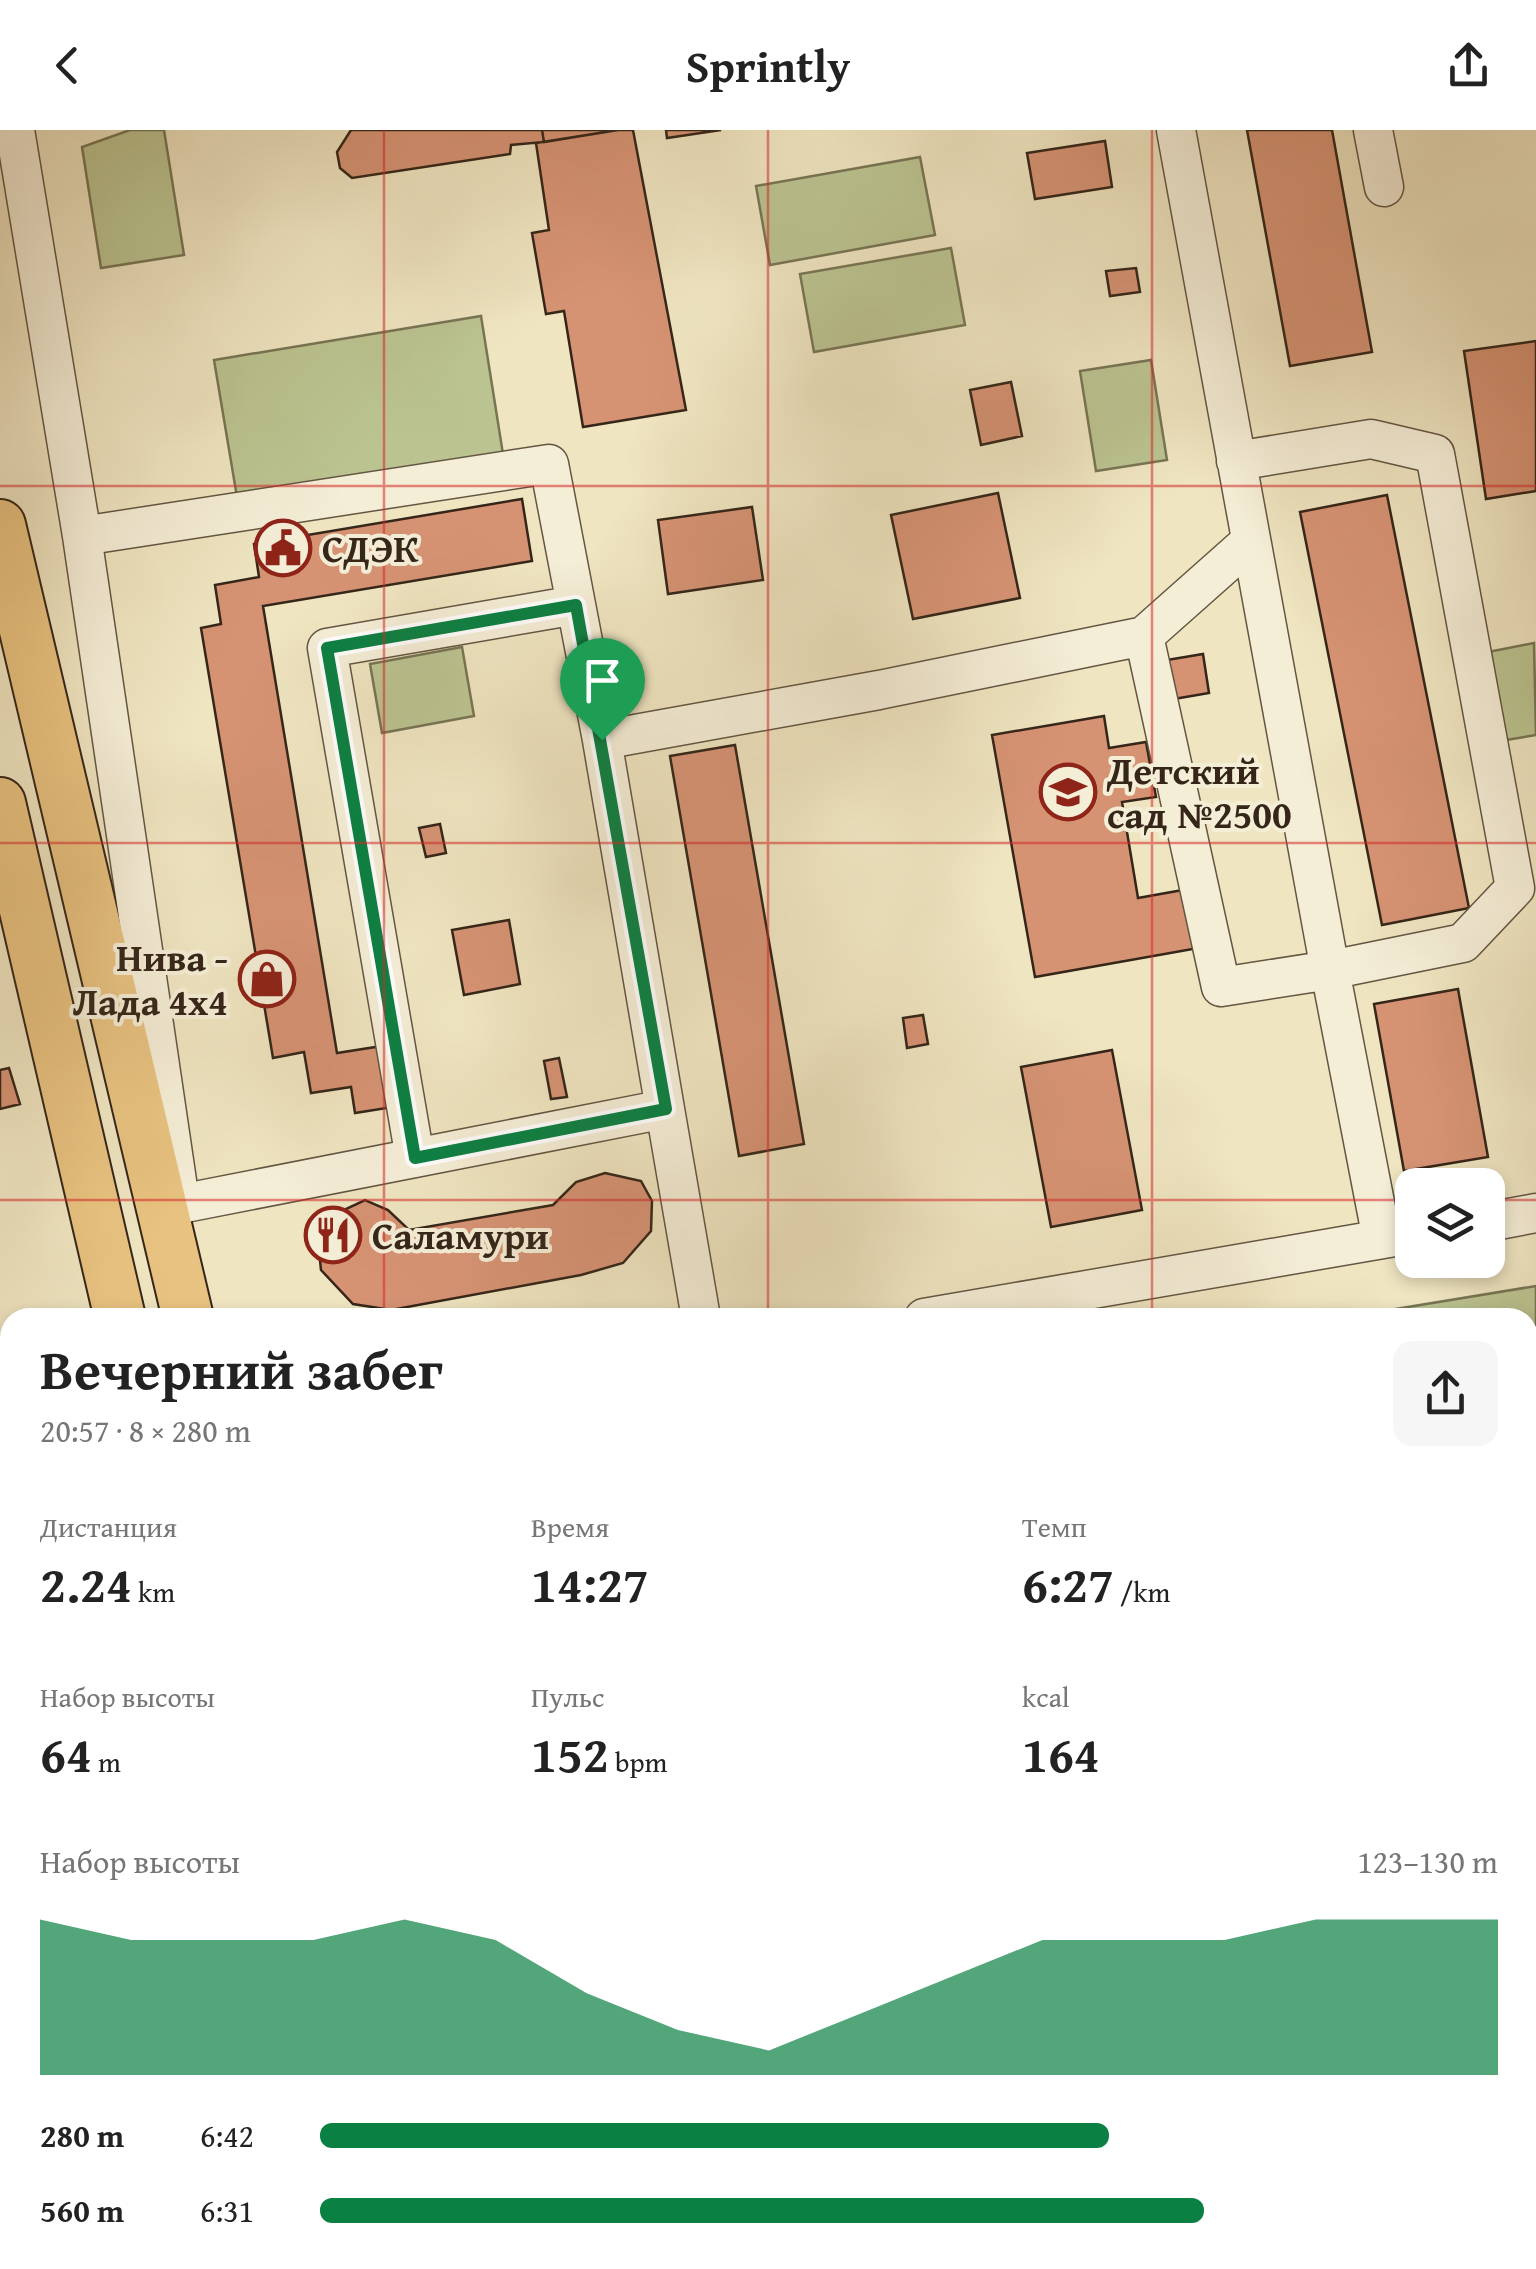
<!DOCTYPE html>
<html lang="ru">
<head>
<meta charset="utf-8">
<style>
	body { margin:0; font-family:"Gentium Book Plus",serif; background:#f6f6f6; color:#222; height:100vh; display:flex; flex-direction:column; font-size:38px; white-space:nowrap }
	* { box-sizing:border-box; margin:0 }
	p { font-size:32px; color:#767676 }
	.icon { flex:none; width:55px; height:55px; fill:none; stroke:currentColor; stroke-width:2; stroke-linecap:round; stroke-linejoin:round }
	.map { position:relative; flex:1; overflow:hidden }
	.details { position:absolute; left:0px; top:1178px; width:1538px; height:962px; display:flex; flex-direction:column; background:#fff; border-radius:30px 30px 0 0; box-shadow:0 5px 15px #0003 }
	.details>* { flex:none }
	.tools { position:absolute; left:1395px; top:1038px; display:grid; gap:20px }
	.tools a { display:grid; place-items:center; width:110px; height:110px; border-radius:20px; background:#fff; box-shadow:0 5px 15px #0003; font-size:50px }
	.pin { position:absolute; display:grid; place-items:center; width:85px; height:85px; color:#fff; margin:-102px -42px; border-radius:50% 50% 50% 0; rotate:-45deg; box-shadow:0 0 10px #0007 }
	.pin .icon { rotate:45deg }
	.round { display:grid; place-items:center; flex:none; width:105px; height:105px; border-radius:20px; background:#f6f6f6 }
	.summary { display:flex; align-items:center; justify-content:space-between; height:170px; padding:0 40px }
	h1 { font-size:55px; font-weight:700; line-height:75px }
	.stats { display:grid; grid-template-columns:repeat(3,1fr); gap:15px; height:170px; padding:10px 40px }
	.stats div { display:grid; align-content:center }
	.stats b { font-size:50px; font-weight:700 }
	.stats small { font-size:28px; font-weight:400 }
	.stats p { font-size:28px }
	.chart { height:280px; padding:20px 40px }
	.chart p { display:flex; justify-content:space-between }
	.chart svg { width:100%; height:180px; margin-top:10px; fill:#0b8043; opacity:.7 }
	ul { padding:0 40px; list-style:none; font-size:32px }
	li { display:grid; grid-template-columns:160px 120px 1fr; align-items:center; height:75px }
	li i { height:25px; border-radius:12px; background:#0b8043 }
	header { display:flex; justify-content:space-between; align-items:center; height:130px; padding:0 40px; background:#fff; font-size:45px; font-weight:700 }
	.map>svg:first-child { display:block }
	.green { fill:#bbc491; stroke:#787555; stroke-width:2.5 }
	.water { fill:#9bbeb9; stroke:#728179; stroke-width:2.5 }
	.building { fill:#d69374; stroke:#352619; stroke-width:2.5 }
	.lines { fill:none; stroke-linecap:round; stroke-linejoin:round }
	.minor-casing { stroke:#645643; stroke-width:41 }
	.major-casing { stroke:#352619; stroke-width:54 }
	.minor { stroke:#f5eed7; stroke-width:38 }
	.major { stroke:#e8c280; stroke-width:50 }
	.rail { stroke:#352619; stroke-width:8; stroke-dasharray:18 18; stroke-linecap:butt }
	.route-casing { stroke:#fff; stroke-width:20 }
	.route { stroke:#0b8043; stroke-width:12 }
	.grid { fill:none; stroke:#d62828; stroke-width:2.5; stroke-opacity:0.55 }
	.labels { text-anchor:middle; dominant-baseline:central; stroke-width:8; stroke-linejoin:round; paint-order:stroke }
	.poi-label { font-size:38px; font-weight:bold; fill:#352619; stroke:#f5eed7; text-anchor:start }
</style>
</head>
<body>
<header><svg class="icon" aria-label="back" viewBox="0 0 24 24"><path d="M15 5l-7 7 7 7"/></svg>Sprintly<svg class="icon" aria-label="share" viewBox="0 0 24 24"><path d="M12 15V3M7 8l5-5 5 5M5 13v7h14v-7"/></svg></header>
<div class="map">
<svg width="1536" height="2139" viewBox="0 0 1536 2139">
	<rect width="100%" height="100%" fill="#efe5c1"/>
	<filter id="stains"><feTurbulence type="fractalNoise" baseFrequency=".002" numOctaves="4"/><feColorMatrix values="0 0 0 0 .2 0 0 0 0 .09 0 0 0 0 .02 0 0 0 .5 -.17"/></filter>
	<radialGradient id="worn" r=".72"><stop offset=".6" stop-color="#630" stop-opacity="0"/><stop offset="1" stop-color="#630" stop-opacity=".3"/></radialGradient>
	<!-- green -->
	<path class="green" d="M130 0H164L184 125 101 138 82 17Z
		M920 27 935 105 770 135 756 56Z
		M951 118 965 195 814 222 800 144Z
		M481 186 503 324 237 367 214 230Z
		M1151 230 1167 330 1096 341 1080 241Z
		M1534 513 1536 605 1500 611 1483 523Z
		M462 517 474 586 382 603 370 534Z
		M1536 1156V1924L1528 1920V1188L1347 1187Z"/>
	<!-- water -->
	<path class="water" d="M1528 1920 1536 1924V2139H530L528 2130H1528Z"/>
	<!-- building -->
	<path class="building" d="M351 0H542L544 12 511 15 510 24 352 48 340 38 337 22Z
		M542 0H618L544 12Z
		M618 0H633L686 280 583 297 564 181 546 184 532 103 549 100 536 13Z
		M666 0H721L667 8Z
		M1247 0H1332L1372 222 1290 236Z
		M1105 11 1112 57 1035 69 1027 23Z
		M1136 138 1140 162 1110 166 1106 141Z
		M1536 211V361L1486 369 1464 221Z
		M1011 252 1022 306 981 315 970 260Z
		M998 363 1020 468 913 489 891 385Z
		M1387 365 1469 778 1382 795 1300 382Z
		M522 369 532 431 263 476 337 923 382 916 393 977 355 983 351 957 311 963 304 922 273 928 201 498 221 494 215 455 259 447 254 414Z
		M752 377 763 450 668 464 658 390Z
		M1203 524 1209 563 1168 570 1161 531Z
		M1104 586 1109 618 1146 612 1156 667 1122 672 1138 768 1194 758 1204 817 1035 847 992 605Z
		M735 615 804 1014 739 1026 670 626Z
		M440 694 446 723 426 727 419 698Z
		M509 790 520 854 464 865 452 800Z
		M1458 859 1488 1027 1404 1041 1374 874Z
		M923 885 928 914 907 918 903 888Z
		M1112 920 1142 1080 1051 1097 1021 937Z
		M559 928 567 967 551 969 544 931Z
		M9 938 20 974 0 979V940Z
		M605 1043 641 1051 652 1071 651 1101 623 1133 581 1145 391 1180 353 1174 321 1140 316 1093 365 1070 388 1080 409 1100 553 1075 576 1052Z"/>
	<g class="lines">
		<!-- minor casing -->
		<g class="minor-casing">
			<path id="minor" d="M15 0 82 406 177 1051
				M1176 0 1330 840 1463 813 1515 758 1435 324 1371 309 1236 331
				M1373 0 1384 57
				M82 406 549 334 602 610 879 560 1144 506 1221 857 1330 840 1382 1109
				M1144 506 1251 411
				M665 979 701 1188
				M415 1028 327 518 576 475
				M180 1074 665 979 602 610
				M1488 1092 1536 1083
				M924 1188 1412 1104"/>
		</g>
		<!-- major casing -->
		<g class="major-casing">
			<path id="major" d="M0 395 188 1188
				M0 673 120 1188
				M341 2130 343 2139
				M406 2130 409 2139"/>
		</g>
		<!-- minor -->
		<use href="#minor" class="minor"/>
		<!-- major -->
		<use href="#major" class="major"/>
		<!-- rail -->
		<path class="rail" d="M0 1583 10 1615
			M0 1796 10 1830
			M0 1907 10 1941
			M66 2130 68 2139
			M99 2130 102 2139
			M156 2130 158 2139"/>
	</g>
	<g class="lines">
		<!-- route casing -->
		<g class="route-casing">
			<path id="route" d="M576 475 666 979 415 1028 327 518Z"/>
		</g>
		<!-- route -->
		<use href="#route" class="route"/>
	</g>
	<!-- grid -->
	<path class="grid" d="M384 0V1188M768 0V1188M1152 0V1188M0 356H1536M0 713H1536M0 1070H1412M1488 1070H1536M0 1426H10M1528 1426H1536M0 1782H10M1528 1782H1536M384 2130V2139M768 2130V2139M1152 2130V2139"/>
	<!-- icons -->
	<defs>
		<g id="civic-ring" transform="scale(2.875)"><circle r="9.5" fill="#f5eed7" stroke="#8f2418" stroke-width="1.5"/><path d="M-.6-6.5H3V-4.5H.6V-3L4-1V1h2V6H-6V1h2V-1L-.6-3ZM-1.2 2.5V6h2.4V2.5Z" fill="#8f2418"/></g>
		<g id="school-ring" transform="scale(2.875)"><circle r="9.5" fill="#f5eed7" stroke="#8f2418" stroke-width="1.5"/><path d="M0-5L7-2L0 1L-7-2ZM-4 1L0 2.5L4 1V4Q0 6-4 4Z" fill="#8f2418"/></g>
		<g id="shop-ring" transform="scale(2.875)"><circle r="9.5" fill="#f5eed7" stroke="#8f2418" stroke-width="1.5"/><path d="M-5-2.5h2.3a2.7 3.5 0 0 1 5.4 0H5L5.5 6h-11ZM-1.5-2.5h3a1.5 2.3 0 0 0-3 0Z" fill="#8f2418"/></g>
		<g id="restaurant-ring" transform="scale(2.875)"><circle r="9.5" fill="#f5eed7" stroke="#8f2418" stroke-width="1.5"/><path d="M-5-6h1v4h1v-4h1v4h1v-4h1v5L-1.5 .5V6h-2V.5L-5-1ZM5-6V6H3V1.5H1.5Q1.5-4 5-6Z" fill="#8f2418"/></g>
	</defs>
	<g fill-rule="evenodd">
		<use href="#civic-ring" x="283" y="418"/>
		<use href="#school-ring" x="1068" y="662"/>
		<use href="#shop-ring" x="267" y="849"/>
		<use href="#restaurant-ring" x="333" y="1105"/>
	</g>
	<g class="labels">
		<!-- poi labels -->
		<g class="poi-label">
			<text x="322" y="418">СДЭК</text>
			<text x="1107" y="640">Детский<tspan x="1107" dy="44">сад №2500</tspan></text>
			<text x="228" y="827" text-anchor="end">Нива -<tspan x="228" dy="44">Лада 4х4</tspan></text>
			<text x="372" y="1105">Саламури</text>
		</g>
	</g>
	<rect width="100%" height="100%" filter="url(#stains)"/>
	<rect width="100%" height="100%" fill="url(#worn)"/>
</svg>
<div class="tools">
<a><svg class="icon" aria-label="layers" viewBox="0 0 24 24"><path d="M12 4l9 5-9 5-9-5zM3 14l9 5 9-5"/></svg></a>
</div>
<div class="pin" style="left:602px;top:610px;background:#1e9e55"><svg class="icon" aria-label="arrive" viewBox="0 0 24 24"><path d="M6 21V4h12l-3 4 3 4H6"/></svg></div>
<section class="details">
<div class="summary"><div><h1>Вечерний забег</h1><p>20:57 · 8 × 280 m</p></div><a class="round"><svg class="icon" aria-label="share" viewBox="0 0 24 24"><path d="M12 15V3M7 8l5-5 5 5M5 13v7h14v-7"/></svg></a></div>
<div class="stats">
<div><p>Дистанция</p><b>2.24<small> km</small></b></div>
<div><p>Время</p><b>14:27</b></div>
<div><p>Темп</p><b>6:27<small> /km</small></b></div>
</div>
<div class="stats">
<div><p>Набор высоты</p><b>64<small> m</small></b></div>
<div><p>Пульс</p><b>152<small> bpm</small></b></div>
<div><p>kcal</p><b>164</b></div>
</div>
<div class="chart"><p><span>Набор высоты</span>123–130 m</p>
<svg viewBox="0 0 160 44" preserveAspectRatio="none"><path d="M0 44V6L10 11L20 11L30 11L40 6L50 11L60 24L70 33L80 38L90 29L100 20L110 11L120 11L130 11L140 6L150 6L160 6V44z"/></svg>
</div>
<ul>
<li><b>280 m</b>6:42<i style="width:67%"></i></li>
<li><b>560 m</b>6:31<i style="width:75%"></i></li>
</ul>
</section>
</div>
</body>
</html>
